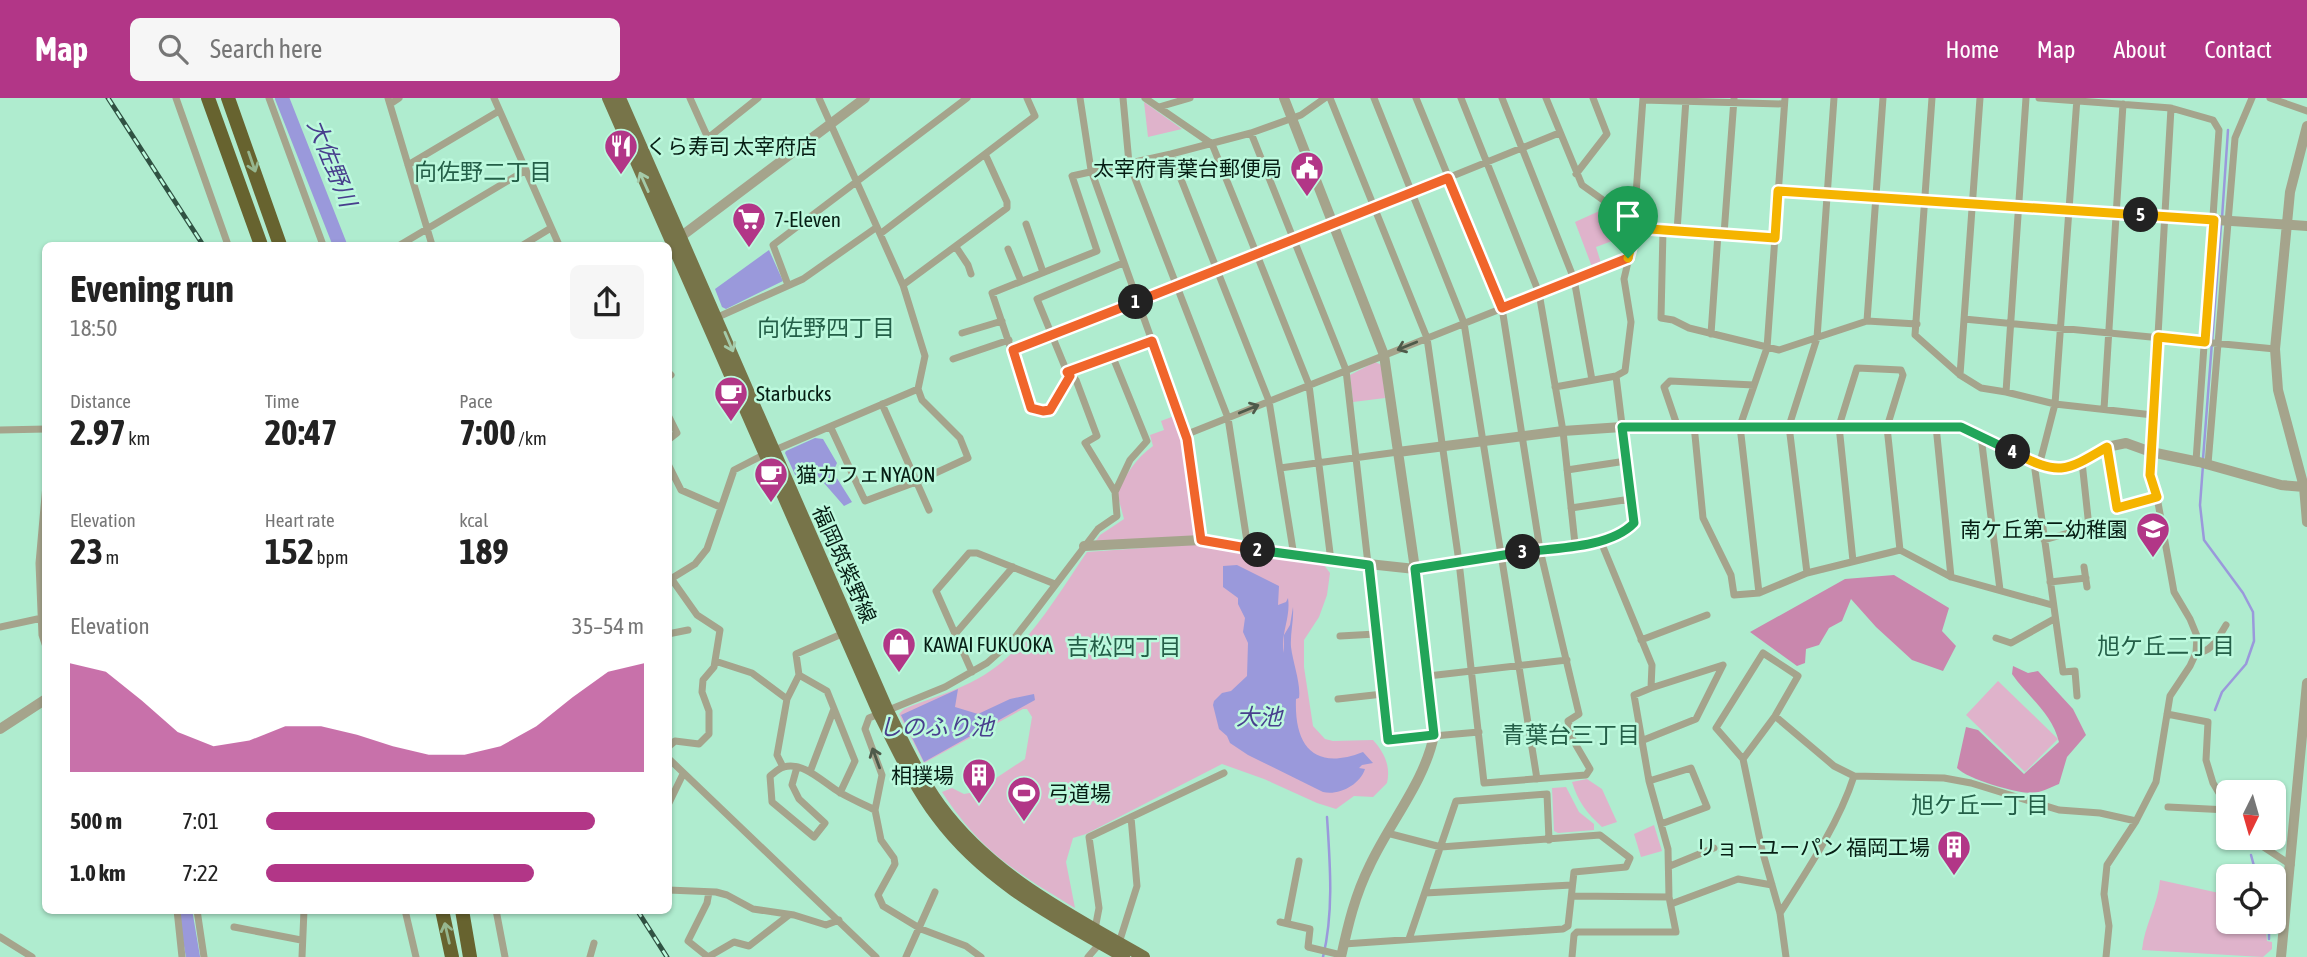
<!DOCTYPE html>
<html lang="en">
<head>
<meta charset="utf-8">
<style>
	body { margin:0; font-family:"Asap Condensed","Noto Sans JP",sans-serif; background:#f6f6f6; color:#222; height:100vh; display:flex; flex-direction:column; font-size:26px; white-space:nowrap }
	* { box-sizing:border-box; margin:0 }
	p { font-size:23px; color:#767676 }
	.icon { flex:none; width:38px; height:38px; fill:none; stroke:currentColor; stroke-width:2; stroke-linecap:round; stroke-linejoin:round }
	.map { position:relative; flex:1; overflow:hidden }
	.details { position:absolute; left:42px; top:144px; width:630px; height:672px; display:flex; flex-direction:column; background:#fff; border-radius:10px; box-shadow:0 2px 5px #0004 }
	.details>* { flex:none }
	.needle { width:46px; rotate:185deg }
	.buttons { position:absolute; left:2216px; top:682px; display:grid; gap:14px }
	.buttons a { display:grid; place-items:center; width:70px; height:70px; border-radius:10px; background:#fff; box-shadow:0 2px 5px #0004; font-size:35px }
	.pin { position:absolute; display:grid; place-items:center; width:60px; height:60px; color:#fff; margin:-72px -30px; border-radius:50% 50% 50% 0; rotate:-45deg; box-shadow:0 0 7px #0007 }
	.pin .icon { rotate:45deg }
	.km { position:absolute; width:35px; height:35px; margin:-18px; border-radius:50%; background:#222; color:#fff; font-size:19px; line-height:35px; text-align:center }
	.round { display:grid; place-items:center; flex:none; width:74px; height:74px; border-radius:10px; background:#f6f6f6 }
	.headline { display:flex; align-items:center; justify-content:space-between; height:119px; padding:0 28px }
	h1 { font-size:38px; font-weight:700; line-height:52px }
	.figures { display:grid; grid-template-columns:repeat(3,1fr); gap:10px; height:119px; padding:7px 28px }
	.figures div { display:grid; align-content:center }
	.figures b { font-size:35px; font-weight:700 }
	.figures small { font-size:19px; font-weight:400 }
	.figures p { font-size:19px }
	.chart { height:196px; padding:14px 28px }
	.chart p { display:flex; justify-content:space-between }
	.chart svg { width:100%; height:126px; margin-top:7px; fill:#b23687; opacity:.7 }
	ul { padding:0 28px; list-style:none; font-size:23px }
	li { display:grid; grid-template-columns:112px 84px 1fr; align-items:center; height:52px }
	li i { height:18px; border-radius:9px; background:#b23687 }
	header { display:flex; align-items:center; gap:42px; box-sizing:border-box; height:98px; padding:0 35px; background:#b23687; color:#fff }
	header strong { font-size:33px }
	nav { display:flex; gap:38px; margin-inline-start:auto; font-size:24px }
	.search { width:490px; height:63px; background:#f6f6f6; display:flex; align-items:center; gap:18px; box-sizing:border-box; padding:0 24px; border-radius:10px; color:#767676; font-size:26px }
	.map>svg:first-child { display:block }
	.green { fill:#dfb3cb }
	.forest { fill:#c987ad }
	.water { fill:#9a99db }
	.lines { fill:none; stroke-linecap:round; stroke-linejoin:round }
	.stream { stroke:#9a99db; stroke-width:2.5 }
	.river { stroke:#9a99db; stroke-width:14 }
	.minor { stroke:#a5a48c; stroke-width:7 }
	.tertiary { stroke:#a5a48c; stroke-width:10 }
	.primary { stroke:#777449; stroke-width:12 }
	.motorway { stroke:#67632f; stroke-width:14 }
	.rail-casing { stroke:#305243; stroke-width:5 }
	.rail { stroke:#bcf9dd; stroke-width:2.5; stroke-dasharray:8; stroke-linecap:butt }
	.oneway { stroke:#96b68f }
	.oneway2 { stroke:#a4caa9 }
	.oneway3 { stroke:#4e5a4a }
	.split-1-casing { stroke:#fff; stroke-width:14 }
	.split-2-casing { stroke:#fff; stroke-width:14 }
	.split-3-casing { stroke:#fff; stroke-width:14 }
	.split-4-casing { stroke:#fff; stroke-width:14 }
	.split-5-casing { stroke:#fff; stroke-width:14 }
	.split-6-casing { stroke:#fff; stroke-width:14 }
	.split-1 { stroke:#f0652b; stroke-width:9 }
	.split-2 { stroke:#f0652b; stroke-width:9 }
	.split-3 { stroke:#22a559; stroke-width:9 }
	.split-4 { stroke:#22a559; stroke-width:9 }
	.split-5 { stroke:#f5b400; stroke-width:9 }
	.split-6 { stroke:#f5b400; stroke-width:9 }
	.labels { text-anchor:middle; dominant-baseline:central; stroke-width:5; stroke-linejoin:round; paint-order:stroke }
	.poi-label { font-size:21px; fill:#061e14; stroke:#bcf9dd; text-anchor:start }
	.street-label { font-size:21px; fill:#061e14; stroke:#bcf9dd }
	.water-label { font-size:23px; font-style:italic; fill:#483f8d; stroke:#bcf9dd }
	.neighbourhood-label { font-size:23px; fill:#245f48; stroke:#bcf9dd }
</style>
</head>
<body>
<header>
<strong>Map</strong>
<div class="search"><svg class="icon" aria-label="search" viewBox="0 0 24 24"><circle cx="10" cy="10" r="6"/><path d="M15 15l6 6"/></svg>Search here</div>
<nav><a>Home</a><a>Map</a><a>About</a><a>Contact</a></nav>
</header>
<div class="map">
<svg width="2307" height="859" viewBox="0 0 2307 859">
	<rect width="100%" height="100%" fill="#afeccf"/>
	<!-- green -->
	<path class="green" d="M1144 4 1182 31 1148 39Z
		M1606 110 1628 127 1631 136 1596 149 1601 165 1592 169 1575 124Z
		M1375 264 1382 267 1385 300 1353 304 1350 277Z
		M1174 318 1184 341 1197 440 1095 444 1100 437 1124 421 1117 395C1126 376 1136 360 1153 348L1150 337 1164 332 1161 323Z
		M1198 446 1324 467 1330 475 1327 497 1319 519 1304 542V569L1313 628 1325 641 1333 643 1373 642C1384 654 1391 668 1387 685L1373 699 1354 698 1336 711 1317 705 1264 681 1222 666 1086 736 1073 740 1066 764 1075 810C1016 774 981 754 942 694L952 690 964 696 975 694 1025 661 1032 619 1027 611H1023L924 665 899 616 904 611C928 601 956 593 979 580 1025 555 1058 496 1087 454Z
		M1998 583 2058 641 2025 674 1966 617Z
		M1587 681 1602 691 1617 724 1602 729C1587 715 1578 704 1572 684Z
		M1566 689 1579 714 1594 726V732L1558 735 1554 733 1552 690Z
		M1654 727 1662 753 1641 759 1634 736Z
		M2160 782 2228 797V824H2265L2267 843 2272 844V851L2263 859 2142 852C2144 828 2158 807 2160 782Z"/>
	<!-- forest -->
	<path class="forest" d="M1894 477 1949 510 1942 533 1956 548 1943 573 1912 562 1876 529 1851 501 1842 523 1829 530 1819 547 1806 551 1805 565 1797 568 1750 534 1845 481Z
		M2013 568 2028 575 2038 573 2073 611 2086 637 2067 659 2059 686C2051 689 2040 695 2032 695 2016 695 1967 681 1957 670L1966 629 1978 632 2024 676 2059 644C2052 615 2028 599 2012 576Z"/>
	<!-- water -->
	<path class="water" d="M769 152 783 183 726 211 722 209 715 191Z
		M815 340 823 341 837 365 833 374 852 404 844 408 817 377 798 383 785 355 786 353Z
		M1237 467 1279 488 1278 507 1286 504 1288 500C1291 520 1280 536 1284 555V537L1290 527 1293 509C1294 522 1290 536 1291 549 1293 565 1301 586 1299 600L1296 601C1294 649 1315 673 1363 654L1373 665 1362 667 1359 670 1365 671C1360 687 1338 698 1323 694L1248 657 1230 645 1227 638 1219 631 1213 607 1214 603 1222 595 1231 593 1247 578 1248 545 1243 534 1245 520 1238 506V500L1223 489V468Z
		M958 591 955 609 978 616 1010 601 1034 596 1035 602 924 664 901 617Z"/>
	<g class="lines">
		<!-- stream -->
		<path class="stream" d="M2222 120 2228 32
			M2203 361 2221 127
			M2203 367 2200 407 2204 442 2243 495 2253 514 2254 543 2246 566 2222 594 2215 612
			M2251 757 2257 779
			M2269 824V841
			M1323 859C1334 814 1330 765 1327 719"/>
		<!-- river -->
		<path class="river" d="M282 0 340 147
			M185 812 193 859"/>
		<!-- minor -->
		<path class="minor" d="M176 0 228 147
			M269 0 323 147
			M388 0 432 147
			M494 0 559 147
			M690 0 708 40 758 0
			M819 0 903 187 925 258 918 291 922 302 960 340 968 360 916 384 865 403 831 330
			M1080 0 1091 72 1187 341 1201 442
			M1123 0 1129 65 1228 320 1248 450
			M1145 0 1212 46 1257 157 1309 287 1331 463
			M1330 0 1427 240 1459 464 1484 685 1586 677 1590 671 1573 642 1568 623 1579 616 1540 452 1502 210 1416 0
			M1374 0 1464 225 1537 681
			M1461 0 1539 195 1563 333 1575 446
			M1502 0 1574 181 1592 282
			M1546 0 1582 87 1634 124
			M1932 0 1915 237 1960 277 1981 290 2006 294 2055 306 2153 317
			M2039 0 2171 10 2213 22 2219 32 2196 363
			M2077 0 2055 306 2039 368 2035 372 2063 574 2075 573 2077 598
			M2270 0 2307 13
			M1643 2 1784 6
			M390 6 399 0
			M1159 9 1190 0
			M1251 35 1346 272 1388 642 1479 634
			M1171 56 1269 303 1294 458
			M408 67 499 13
			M1576 76 1607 36 1593 0
			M1026 126 1043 174
			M1636 130 1775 140
			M1663 132 1661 220 1673 222 1689 230 1779 252 1867 223 1917 226
			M1677 133 1686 1
			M880 136 1035 18 1027 0
			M1724 136 1734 1
			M400 147 526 72
			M523 147 551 130
			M956 149 968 167 971 176
			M1008 151 1021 183
			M788 187 773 147 967 0
			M903 187 1007 110V104L986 58
			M718 219 803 181 877 129
			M1964 221 2275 251
			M1867 223 1883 0
			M962 235 1002 223
			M1711 236 1718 136
			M1013 252 1334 126 1559 35
			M1112 257 1147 343 1130 362 1115 394
			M953 261 1009 242
			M668 274 671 277 668 279
			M1067 274 1152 243
			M1960 277 1980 0
			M1071 278 1050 312 1043 313 1031 310 992 195 1097 153 1072 78 1171 56 1251 35 1301 17 1325 0
			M1555 289 1616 278
			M2006 294 2026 0
			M882 306 929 412
			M2104 311 2123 6
			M668 317 677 335 668 342
			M1677 327 1664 289 1670 283 1754 287
			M1694 327 1703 420 1731 477 1734 497 1759 495 1807 475 1900 452 1951 479 2052 507
			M1936 328 1951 479
			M0 332 46 331
			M1185 337 1628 160
			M1981 338 2000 492
			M2107 349 2117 410 2157 399
			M775 352 918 291
			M668 366 681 392 720 409
			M2208 366 2235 40 2252 0
			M1280 370 1398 354
			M1567 372 1626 363
			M46 387 39 465 42 537 46 549
			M1571 410 1631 401
			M2044 442 2089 429 2082 364
			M1853 463 1839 328 1857 270 1901 272 1903 277 1887 329 1900 452
			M2084 469 2087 489
			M1415 471 1601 444 1628 432 1634 425 1616 278 1625 273 1631 224 1624 181 1636 130 1634 124 1643 0
			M1807 475 1789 328 1817 240 1834 0
			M668 476 697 517 720 532 714 569 703 582 702 594 709 613V636L699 646 675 643 668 649
			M669 482 695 466 707 451 734 372 765 356
			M2050 484 2086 480
			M1759 495 1740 328 1767 250 1785 0
			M0 529 42 520
			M956 535 1013 469
			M668 536 688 532
			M1340 538 1376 536
			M1996 540 2011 545 2054 521
			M1641 542 1707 517
			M2196 555C2212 554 2218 540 2226 527
			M715 563 752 575 787 601
			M972 574 936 493 969 455H977L1055 486
			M799 577 827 593 855 663 840 695
			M1428 578 1567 562
			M1338 601 1383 596
			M2167 616 2208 624 2206 662 2213 685 2228 710
			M1775 618 1834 668 1854 678 1944 680 1971 685 2059 712 2100 715 2136 723
			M1641 643 1696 621 1723 567 1651 590
			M668 660 876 859
			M1743 661 1775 618 1798 578 1763 555 1716 630 1743 661 1762 752 1780 815 1786 859
			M783 669 777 657 787 601 799 577 796 556 844 535
			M797 669 792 687 799 701 825 725 814 739 772 704 770 678C774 675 779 670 784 669 803 663 824 685 839 694 851 701 863 706 875 712
			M810 674 834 611
			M1649 683 1691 670 1707 709 1661 726
			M668 707 683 676
			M2168 709 2228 712
			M2250 740 2291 767
			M1670 768 1714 750
			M668 792 716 794 727 797 753 811 794 817 826 827 839 822
			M709 794 707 805 688 843 708 859 734 844 749 848 789 817
			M1425 795 1572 787
			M1572 798 1669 799
			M1671 806 1738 781 1772 787
			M177 812 182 859
			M197 812 204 859
			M405 812 416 859
			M496 812 505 859
			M1780 815C1807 773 1839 725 1854 678
			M1280 824 1310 831 1308 849 1341 857
			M1287 825 1299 763
			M234 829 301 842
			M1095 831 1099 810 1089 739 1224 675
			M0 839 32 859
			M1409 841 1456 703 1547 696 1549 742
			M1119 845 1137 788 1131 719
			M1344 846 1563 831 1568 828 1574 774 1626 769 1630 760 1600 737 1441 749 1387 735
			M302 859 304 812
			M590 859 594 845
			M906 859 935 794
			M981 859 966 848 921 831 883 808 878 797 895 766 894 760 881 742 875 712 882 677 865 631 869 620 945 589 987 565 1013 542 1031 519 1098 431 1117 418 1115 394 1085 345 1097 338 1076 282 1067 274 1037 201 1123 165
			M1088 859 1101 844
			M1572 859 1574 837 1577 834H1676L1669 799 1668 751 1649 683 1634 597 1651 590 1652 567 1601 444
			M2106 859 2109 828 2104 796 2107 767 2136 723 2156 684 2170 598 2190 568 2196 555 2197 538 2190 521 2174 494 2157 399 2150 377 2171 10"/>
		<!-- tertiary -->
		<path class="tertiary" d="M1284 0 1384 257 1415 471 1434 637C1425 683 1390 724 1370 767 1355 797 1348 827 1341 859
			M2307 28 2290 94 2275 251 2278 292 2304 389 2307 424
			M1778 93 2307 128
			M675 143 865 0
			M1398 354 1563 333 1622 329H1961L2039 368 2060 372 2077 367 2107 349 2126 345 2151 354 2199 364 2281 387 2304 389
			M1084 448 1201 442 1294 458 1415 471
			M0 631 46 601
			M2281 859 2307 585"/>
		<!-- primary -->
		<path class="primary" d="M608 0 879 616C897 651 913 687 937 719 985 784 1056 820 1124 859
			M620 0 888 613C904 645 919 678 940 707 992 778 1069 816 1144 859"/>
		<!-- motorway -->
		<path class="motorway" d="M208 0 261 147
			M228 0 280 147
			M442 812 452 859
			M462 812 470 859"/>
		<!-- rail casing -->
		<g class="rail-casing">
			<path id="rail" d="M108 0 203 147
				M637 812 667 859"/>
		</g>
		<!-- rail -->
		<use href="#rail" class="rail"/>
	</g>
	<!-- one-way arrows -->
	<defs><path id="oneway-shaft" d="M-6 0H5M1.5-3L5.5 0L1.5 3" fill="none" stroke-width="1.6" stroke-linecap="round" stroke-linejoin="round" transform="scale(1.75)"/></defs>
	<g class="oneway">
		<use href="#oneway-shaft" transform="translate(252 64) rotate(71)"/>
		<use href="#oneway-shaft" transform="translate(447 835) rotate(-103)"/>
	</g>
	<g class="oneway2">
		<use href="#oneway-shaft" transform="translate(644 84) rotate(-114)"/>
		<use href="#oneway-shaft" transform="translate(729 244) rotate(67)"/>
	</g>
	<g class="oneway3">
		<use href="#oneway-shaft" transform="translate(1407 248) rotate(158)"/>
		<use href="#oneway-shaft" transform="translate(1249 311) rotate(-22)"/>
		<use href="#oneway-shaft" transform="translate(876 660) rotate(-110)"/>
	</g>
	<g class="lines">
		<!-- split-1 casing -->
		<g class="split-1-casing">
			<path id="split-1" d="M1136 204 1448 80 1502 210 1628 160"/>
		</g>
		<!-- split-2 casing -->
		<g class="split-2-casing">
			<path id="split-2" d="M1136 204 1013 252 1031 310 1043 313 1050 312 1070 278 1067 274 1152 243 1187 341 1201 442 1258 452"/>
		</g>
		<!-- split-3 casing -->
		<g class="split-3-casing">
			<path id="split-3" d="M1258 452 1369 467 1388 642 1434 637 1415 471 1523 454"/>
		</g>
		<!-- split-4 casing -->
		<g class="split-4-casing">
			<path id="split-4" d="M1523 454C1556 450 1610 450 1634 425L1622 329H1961L2013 354"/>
		</g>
		<!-- split-5 casing -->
		<g class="split-5-casing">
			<path id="split-5" d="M2013 354C2059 378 2065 374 2107 349L2117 410 2157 399 2150 377 2158 239 2205 244 2214 122 2141 117"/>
		</g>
		<!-- split-6 casing -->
		<g class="split-6-casing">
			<path id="split-6" d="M1628 160 1636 130 1775 140 1778 93 2141 117"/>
		</g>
		<!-- split-1 -->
		<use href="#split-1" class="split-1"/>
		<!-- split-2 -->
		<use href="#split-2" class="split-2"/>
		<!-- split-3 -->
		<use href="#split-3" class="split-3"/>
		<!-- split-4 -->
		<use href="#split-4" class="split-4"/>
		<!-- split-5 -->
		<use href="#split-5" class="split-5"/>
		<!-- split-6 -->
		<use href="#split-6" class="split-6"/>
	</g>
	<!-- icons -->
	<defs>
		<g id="restaurant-pin" transform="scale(1.75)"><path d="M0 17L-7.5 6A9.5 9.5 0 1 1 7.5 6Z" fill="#b23687" stroke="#bcf9dd"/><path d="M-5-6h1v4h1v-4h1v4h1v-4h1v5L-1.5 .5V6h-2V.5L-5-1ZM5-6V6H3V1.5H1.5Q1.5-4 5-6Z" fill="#fff"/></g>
		<g id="civic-pin" transform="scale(1.75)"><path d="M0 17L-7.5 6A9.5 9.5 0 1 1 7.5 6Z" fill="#b23687" stroke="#bcf9dd"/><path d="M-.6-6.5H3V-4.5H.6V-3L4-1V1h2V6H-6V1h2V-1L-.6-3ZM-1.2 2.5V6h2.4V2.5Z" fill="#fff"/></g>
		<g id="supermarket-pin" transform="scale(1.75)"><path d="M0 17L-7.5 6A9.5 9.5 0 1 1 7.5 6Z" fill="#b23687" stroke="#bcf9dd"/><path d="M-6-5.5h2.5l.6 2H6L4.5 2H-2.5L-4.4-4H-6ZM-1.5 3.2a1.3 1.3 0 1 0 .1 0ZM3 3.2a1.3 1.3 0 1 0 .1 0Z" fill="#fff"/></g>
		<g id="cafe-pin" transform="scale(1.75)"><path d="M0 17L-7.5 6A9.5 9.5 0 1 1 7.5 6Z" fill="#b23687" stroke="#bcf9dd"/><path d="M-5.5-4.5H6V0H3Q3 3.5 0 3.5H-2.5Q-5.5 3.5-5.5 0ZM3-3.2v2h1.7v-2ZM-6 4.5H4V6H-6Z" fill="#fff"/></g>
		<g id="school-pin" transform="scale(1.75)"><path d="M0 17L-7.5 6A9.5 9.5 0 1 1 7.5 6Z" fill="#b23687" stroke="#bcf9dd"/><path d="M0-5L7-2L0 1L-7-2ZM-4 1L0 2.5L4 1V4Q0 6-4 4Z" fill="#fff"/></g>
		<g id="shop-pin" transform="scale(1.75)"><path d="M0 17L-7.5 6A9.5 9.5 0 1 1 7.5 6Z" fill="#b23687" stroke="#bcf9dd"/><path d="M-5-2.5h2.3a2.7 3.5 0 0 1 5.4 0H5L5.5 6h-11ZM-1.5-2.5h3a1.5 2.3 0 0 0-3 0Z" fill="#fff"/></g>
		<g id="building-pin" transform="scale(1.75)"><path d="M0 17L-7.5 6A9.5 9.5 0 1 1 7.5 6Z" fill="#b23687" stroke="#bcf9dd"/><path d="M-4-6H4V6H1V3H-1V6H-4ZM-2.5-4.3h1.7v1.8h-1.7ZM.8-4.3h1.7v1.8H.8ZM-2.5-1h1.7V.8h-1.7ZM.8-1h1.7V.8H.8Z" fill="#fff"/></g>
		<g id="stadium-pin" transform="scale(1.75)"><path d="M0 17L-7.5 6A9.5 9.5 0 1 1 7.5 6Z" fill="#b23687" stroke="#bcf9dd"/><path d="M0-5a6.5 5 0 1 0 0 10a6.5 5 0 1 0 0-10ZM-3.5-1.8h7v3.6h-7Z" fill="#fff"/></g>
	</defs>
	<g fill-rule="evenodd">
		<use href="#restaurant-pin" x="621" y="48"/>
		<use href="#civic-pin" x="1307" y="70"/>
		<use href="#supermarket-pin" x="749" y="121"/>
		<use href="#cafe-pin" x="731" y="295"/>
		<use href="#cafe-pin" x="771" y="376"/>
		<use href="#school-pin" x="2153" y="431"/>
		<use href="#shop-pin" x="899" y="546"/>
		<use href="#building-pin" x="979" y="677"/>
		<use href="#stadium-pin" x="1024" y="695"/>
		<use href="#building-pin" x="1954" y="749"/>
	</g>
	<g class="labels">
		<!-- poi labels -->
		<g class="poi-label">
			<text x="646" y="48">くら寿司 太宰府店</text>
			<text x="1282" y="70" text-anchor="end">太宰府青葉台郵便局</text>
			<text x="774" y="121">7-Eleven</text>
			<text x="756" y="295">Starbucks</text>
			<text x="796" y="376">猫カフェNYAON</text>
			<text x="2128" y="431" text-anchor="end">南ケ丘第二幼稚園</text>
			<text x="923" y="546">KAWAI FUKUOKA</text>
			<text x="954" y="677" text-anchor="end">相撲場</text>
			<text x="1048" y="695">弓道場</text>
			<text x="1930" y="749" text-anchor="end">リョーユーパン 福岡工場</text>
		</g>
		<!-- street labels -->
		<g class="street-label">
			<text transform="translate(845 466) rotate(66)">福岡筑紫野線</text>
		</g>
		<!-- water labels -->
		<g class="water-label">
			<text transform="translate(332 65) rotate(68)">大佐野川</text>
			<text x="1259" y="619">大池</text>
			<text x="936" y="629">しのふり池</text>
		</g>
		<!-- neighbourhood labels -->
		<g class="neighbourhood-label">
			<text x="483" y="74">向佐野二丁目</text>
			<text x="826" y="230">向佐野四丁目</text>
			<text x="2166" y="548">旭ケ丘二丁目</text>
			<text x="1124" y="549">吉松四丁目</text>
			<text x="1571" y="637">青葉台三丁目</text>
			<text x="1980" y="707">旭ケ丘一丁目</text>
		</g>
	</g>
</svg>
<div class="buttons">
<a><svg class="needle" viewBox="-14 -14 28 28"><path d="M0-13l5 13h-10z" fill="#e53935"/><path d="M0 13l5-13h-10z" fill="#767676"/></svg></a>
<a><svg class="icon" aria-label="locate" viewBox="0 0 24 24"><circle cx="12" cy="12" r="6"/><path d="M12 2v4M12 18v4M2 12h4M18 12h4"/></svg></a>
</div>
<div class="pin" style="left:1628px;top:160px;background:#1e9e55"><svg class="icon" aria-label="arrive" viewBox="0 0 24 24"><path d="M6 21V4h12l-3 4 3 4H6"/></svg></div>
<b class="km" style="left:1136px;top:204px">1</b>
<b class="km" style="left:1258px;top:452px">2</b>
<b class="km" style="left:1523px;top:454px">3</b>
<b class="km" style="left:2013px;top:354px">4</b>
<b class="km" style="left:2141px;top:117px">5</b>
<section class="details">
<div class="headline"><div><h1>Evening run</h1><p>18:50</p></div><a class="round"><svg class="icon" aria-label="share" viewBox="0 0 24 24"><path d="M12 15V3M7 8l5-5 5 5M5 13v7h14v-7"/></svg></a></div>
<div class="figures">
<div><p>Distance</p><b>2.97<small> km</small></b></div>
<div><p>Time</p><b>20:47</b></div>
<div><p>Pace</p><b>7:00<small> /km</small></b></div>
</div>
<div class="figures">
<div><p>Elevation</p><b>23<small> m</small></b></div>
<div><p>Heart rate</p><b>152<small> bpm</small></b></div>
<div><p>kcal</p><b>189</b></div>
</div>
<div class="chart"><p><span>Elevation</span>35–54 m</p>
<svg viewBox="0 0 160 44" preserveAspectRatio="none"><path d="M0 44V6L10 9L20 19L30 30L40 35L50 33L60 28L70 28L80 31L90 35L100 38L110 38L120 35L130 28L140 18L150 9L160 6V44z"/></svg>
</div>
<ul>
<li><b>500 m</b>7:01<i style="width:87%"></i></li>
<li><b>1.0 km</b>7:22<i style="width:71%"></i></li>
</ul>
</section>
</div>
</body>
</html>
